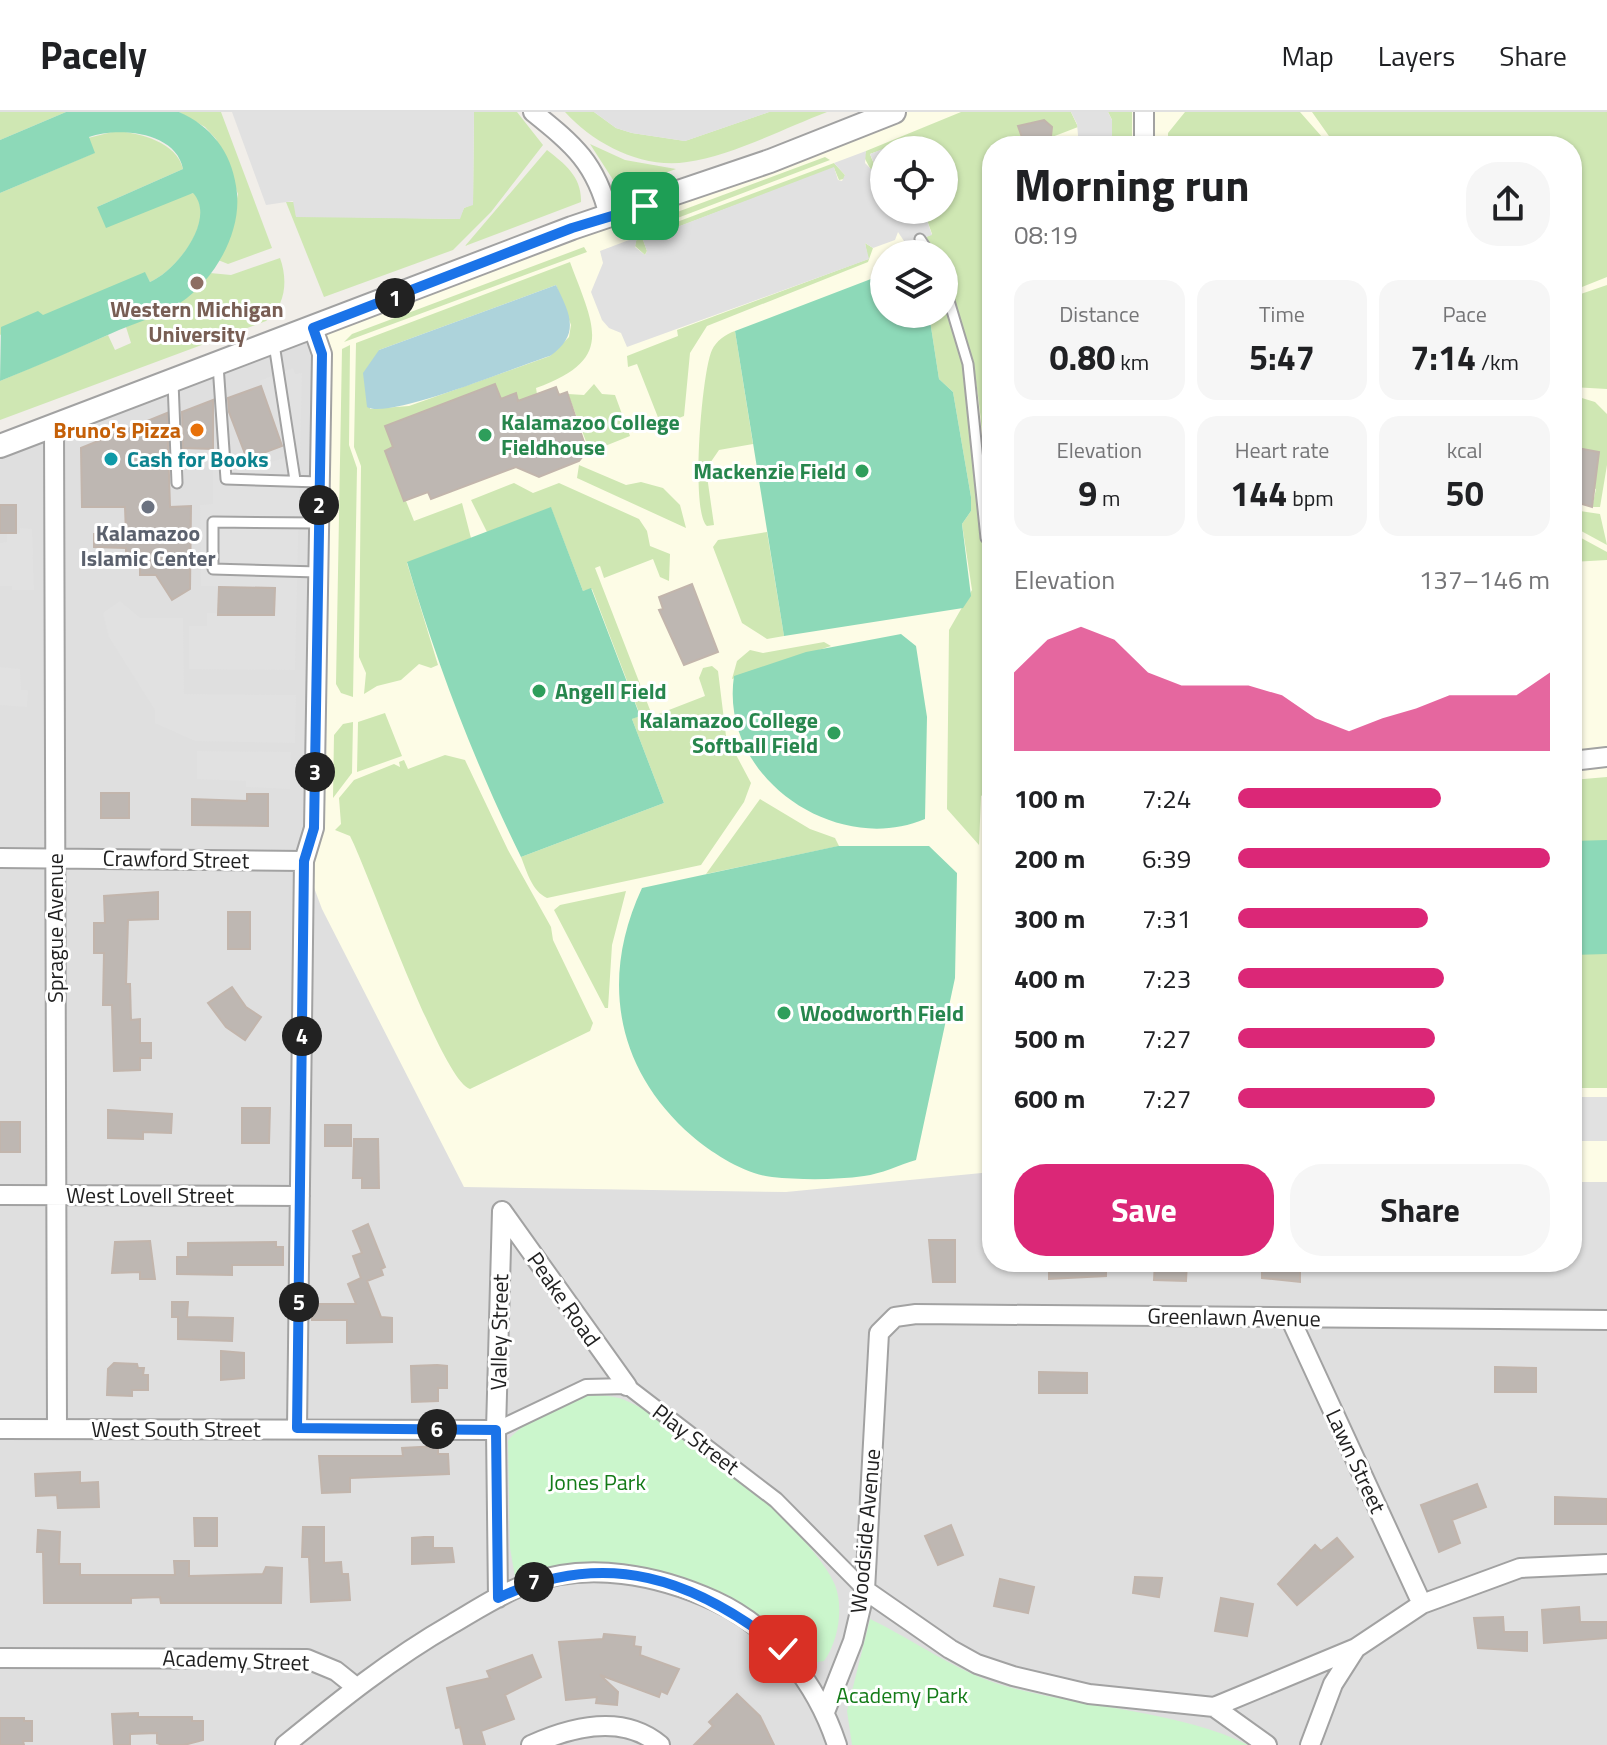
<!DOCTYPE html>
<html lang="en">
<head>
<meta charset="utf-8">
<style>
	body { margin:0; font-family:"Titillium Web",sans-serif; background:#f6f6f6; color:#202124; height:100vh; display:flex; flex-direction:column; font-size:30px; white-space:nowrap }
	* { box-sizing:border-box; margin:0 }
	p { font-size:26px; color:#757577 }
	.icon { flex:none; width:44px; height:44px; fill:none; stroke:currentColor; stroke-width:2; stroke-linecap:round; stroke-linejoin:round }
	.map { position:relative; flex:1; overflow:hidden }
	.drawer { position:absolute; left:982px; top:24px; width:600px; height:1136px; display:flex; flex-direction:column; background:#fff; border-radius:32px; box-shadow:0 2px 6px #0004 }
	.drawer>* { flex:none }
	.buttons { position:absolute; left:870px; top:24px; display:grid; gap:16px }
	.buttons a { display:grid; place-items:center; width:88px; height:88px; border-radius:50%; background:#fff; box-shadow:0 2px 6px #0004; font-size:40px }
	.pin { position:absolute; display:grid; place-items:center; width:68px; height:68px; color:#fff; margin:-34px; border-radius:16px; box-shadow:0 4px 12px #0006 }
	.km { position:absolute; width:40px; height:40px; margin:-20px; border-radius:50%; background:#222; color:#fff; font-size:22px; line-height:40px; text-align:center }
	.round { display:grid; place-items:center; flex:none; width:84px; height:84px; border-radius:32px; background:#f6f6f6 }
	.summary { display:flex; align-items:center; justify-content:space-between; height:136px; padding:0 32px }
	h1 { font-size:44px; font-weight:700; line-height:60px }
	.figures { display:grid; grid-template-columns:repeat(3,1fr); gap:12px; height:136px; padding:8px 32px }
	.figures div { display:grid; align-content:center; border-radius:20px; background:#f6f6f6; text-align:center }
	.figures b { font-size:34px; font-weight:700 }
	.figures small { font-size:22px; font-weight:400 }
	.figures p { font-size:22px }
	.chart { height:224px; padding:16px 32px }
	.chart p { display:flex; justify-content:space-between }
	.chart svg { width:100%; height:144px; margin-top:8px; fill:#db2777; opacity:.7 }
	.primary-button { display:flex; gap:16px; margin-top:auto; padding:16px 32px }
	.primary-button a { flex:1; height:92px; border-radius:32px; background:#db2777; color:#fff; font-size:32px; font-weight:700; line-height:92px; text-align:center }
	.primary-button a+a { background:#f6f6f6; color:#202124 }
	ul { padding:0 32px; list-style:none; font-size:26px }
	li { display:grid; grid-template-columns:128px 96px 1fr; align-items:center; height:60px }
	li i { height:20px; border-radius:10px; background:#db2777 }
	header { display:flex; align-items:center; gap:48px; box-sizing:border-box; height:112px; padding:0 40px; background:#fff; border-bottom:2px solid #e0e0e0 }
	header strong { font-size:38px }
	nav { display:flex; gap:44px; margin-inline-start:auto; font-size:28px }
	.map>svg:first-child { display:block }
	.residential { fill:#dfdfdf }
	.education { fill:#fdfce6; fill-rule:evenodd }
	.grass { fill:#cfe7b3; fill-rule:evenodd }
	.park { fill:#cbf6cc }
	.pitch { fill:#8dd9b8 }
	.parking { fill:#e1e1e1 }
	.water { fill:#add3db }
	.building { fill:#beb7b2; stroke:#c2b5ac; stroke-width:2 }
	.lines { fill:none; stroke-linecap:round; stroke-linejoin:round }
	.service-casing { stroke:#a2a2a2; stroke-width:13 }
	.pedestrian-casing { stroke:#a2a2a2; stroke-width:18 }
	.minor-casing { stroke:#a2a2a2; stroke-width:22 }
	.tertiary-casing { stroke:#a2a2a2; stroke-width:26 }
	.service { stroke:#fff; stroke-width:9 }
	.pedestrian { stroke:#fff; stroke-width:14 }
	.minor { stroke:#fff; stroke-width:18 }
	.tertiary { stroke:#fff; stroke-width:22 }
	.route-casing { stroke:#fff; stroke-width:16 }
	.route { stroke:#1a73e8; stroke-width:10 }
	.education-dot { fill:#8d6e63; stroke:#fff; stroke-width:3 }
	.food-dot { fill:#e8710a; stroke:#fff; stroke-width:3 }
	.leisure-dot { fill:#2e9e5b; stroke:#fff; stroke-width:3 }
	.culture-dot { fill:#0f9aa8; stroke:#fff; stroke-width:3 }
	.worship-dot { fill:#6b7280; stroke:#fff; stroke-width:3 }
	.labels { text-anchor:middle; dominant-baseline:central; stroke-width:6; stroke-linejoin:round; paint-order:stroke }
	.education-label { font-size:22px; font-weight:bold; fill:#785e54; stroke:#fff }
	.leisure-label { font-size:22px; font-weight:bold; fill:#27864d; stroke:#fff; text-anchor:start }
	.food-label { font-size:22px; font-weight:bold; fill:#c56008; stroke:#fff; text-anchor:end }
	.culture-label { font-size:22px; font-weight:bold; fill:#0d838f; stroke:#fff; text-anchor:start }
	.worship-label { font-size:22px; font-weight:bold; fill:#5b616d; stroke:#fff }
	.street-label { font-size:22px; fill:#212121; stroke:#fff }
	.park-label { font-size:22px; fill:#147b18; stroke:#fff }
</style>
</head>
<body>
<header>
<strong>Pacely</strong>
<nav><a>Map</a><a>Layers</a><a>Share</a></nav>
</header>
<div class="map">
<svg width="1607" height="1633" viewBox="0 0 1607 1633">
	<rect width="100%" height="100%" fill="#f1eee9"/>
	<!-- residential -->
	<path class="residential" d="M313 216 464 1075 992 1060V1150H1572V1070H1607V1633H0V334Z"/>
	<!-- education -->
	<path class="education" d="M894 0H1607V1070H1572V34H992V1060L786 1080 464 1075 322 797 304 749 314 716 313 216ZM884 38H944V98H884ZM884 142H944V202H884Z"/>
	<!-- grass -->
	<path class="grass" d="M0 0H66L0 28Z
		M179 0H221L272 136 228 152 218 148 225 137 238 82 216 27 205 15Z
		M474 0H517L543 33 491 100 453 138 324 185 286 90H295L296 104 459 107 464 96 473 92Z
		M565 0H594L616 16 632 21 685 29 769 0H827C785 16 731 44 687 50 642 57 594 32 565 0Z
		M961 0H1071L1078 15 1047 27 1032 10 1018 15 1024 33 992 34V676L981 684 979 733 947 697 949 518 972 478 962 412 971 399V385L953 280 939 267 929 202H944V185C974 262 975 346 980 427L989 426C985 367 984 307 972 248 965 212 944 178 944 142H935L926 125 932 122 927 108 939 103 938 98H944V38H927L921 23 926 38H900L898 32 870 42 875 55 871 58 864 45 866 39Z
		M1108 0H1132V34H1112V8Z
		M1185 0H1300L1330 34H1269V30L1168 32V21Z
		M1312 0H1607V165L1572 179V34H1336Z
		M116 19C140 21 177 30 183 57L97 95 194 81C217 108 176 159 150 170L145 161 43 204 1 216 4 221 0 223V81L94 41 88 26Z
		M590 32 625 48 676 57 629 74 622 69 617 74Z
		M547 38C565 52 582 65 581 90L465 134Z
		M825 45 830 48 646 118 645 112Z
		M834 51 845 63 844 67 839 68 834 56 643 128 647 139 645 143 635 134 637 125Z
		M865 131 873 136 868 150 707 214 690 241 684 304 661 313 637 252 628 255 627 244 678 224 677 218 868 147Z
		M584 135 587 140 344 230 352 222Z
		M280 146C288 168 286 194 266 209L0 308V269L108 223 115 238 131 231 126 215 180 191 210 161 231 163Z
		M570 150C594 215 616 247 536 276L537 282 518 289 515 281 501 287 495 272 385 314 393 335 386 339 414 409 462 391 471 426 407 451 438 553 431 556 419 552 401 568 377 574 364 582 366 561 359 545 361 354 354 335 356 231ZM556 173 571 213 569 225 550 244 409 294 370 297 379 238Z
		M1607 173V277L1572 275V185Z
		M735 219 753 332 719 338 706 357 714 413 707 414C690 400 702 258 712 238 716 229 726 222 735 219Z
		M350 233 349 333 357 356 353 585 341 581 336 572 342 237Z
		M594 272 602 282 615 283 630 324 590 340 568 282 584 283Z
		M1572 283 1595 290 1607 302V353L1600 395H1592L1596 377 1592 376 1599 340 1572 335Z
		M579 353 626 373 641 370 663 376 680 393 686 416 577 366Z
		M514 371 533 381 559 371 639 407 647 419 650 434 670 442 669 469 660 465 653 447 604 466 600 454 595 456 657 616 661 614 656 603 705 584 699 566 703 556 712 554 718 559 726 624 751 671 744 690 701 753 547 786C532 779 527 760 521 745L664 691 632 607 640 603 592 477 583 479 551 396 487 420 471 388Z
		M1572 389 1580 391V399L1600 402 1607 433 1572 414Z
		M767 420 784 524 767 527 742 511 713 435 718 428Z
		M1572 421 1607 440V448L1572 450Z
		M824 530 831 534 732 567 737 549 750 538 763 541Z
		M385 601 402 644 357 660 358 610Z
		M353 610 352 661 333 686 334 623 343 612Z
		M445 643 465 648 508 738 551 815 553 828 593 911 590 919 470 977C442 969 369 761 350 724L335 718 341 712 339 686 354 668 394 652 400 655 399 650 404 648 408 657Z
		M1607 665V976H1572V668Z
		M760 687 810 717 835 726 839 734 706 762Z
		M626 779 612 833 608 896H605L554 798 560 793Z"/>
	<!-- park -->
	<path class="park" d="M585 1284C599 1283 614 1283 627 1289 681 1313 812 1419 835 1473 844 1496 838 1530 824 1549L810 1551 743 1495 687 1467 639 1456 515 1465 510 1436 508 1329C517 1314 567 1286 585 1284Z
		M870 1507C916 1529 956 1560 1005 1574 1079 1595 1182 1599 1248 1633H852L847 1599Z"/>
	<!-- pitch -->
	<path class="pitch" d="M66 0H179C211 14 231 40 236 74 244 117 216 167 180 191 162 203 139 210 119 218 79 236 40 253 0 269L1 215 38 199 43 203 145 160 150 170C176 159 217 107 193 81L106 116 97 95 183 57C176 19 117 15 89 25L95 41 0 81V28Z
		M884 162V202H929L939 267 953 280 971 385V399L962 412 971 484 963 496 784 524 735 219Z
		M551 395 583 479 591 476 640 604 632 607 664 691 521 745C474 649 437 553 407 450Z
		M901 522 916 534 927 605 925 707C835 745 719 665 734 564L806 540Z
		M1607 728V842L1572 843V729Z
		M838 734H929L957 761 955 866 916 1048C899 1053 881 1062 864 1064 836 1068 800 1068 772 1065 744 1062 712 1041 692 1024 615 957 600 866 642 776Z"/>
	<!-- parking -->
	<path class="parking" d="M232 0H474L473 93 464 96 460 107 296 105 293 89 266 93Z
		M594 0H769L685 29 632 21 616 16Z
		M1071 0H1108L1112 8V34H1079L1077 12Z
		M898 31 900 38H884V98H938L940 103 927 108 932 123 906 132 898 120 895 128 873 136 865 131 869 147 627 235 621 221 609 216 602 208 591 180 603 151 600 139 637 125 635 135 645 143 647 139 643 128 834 55 838 68 842 69 845 63 834 51 866 39 865 51 871 57 875 54 870 42Z
		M293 256 295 262 302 261 295 558 189 557V514H207V501L274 503V475L201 474 200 393 213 392V347L254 344 258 354 287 345 259 269Z
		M20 416 32 417 34 478H12V474H0V431L7 430V421H20Z
		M120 489 140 506H183L184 582 296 583 295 631 195 629 155 611V598L109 525 103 501Z
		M0 555 20 557 21 578H28L27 595 0 593Z
		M197 639 291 640 290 677 246 675V669L197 667Z
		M1572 985H1607V1029H1572Z"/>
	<!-- water -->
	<path class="water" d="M556 173C570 202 581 222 550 244 517 254 389 308 367 295L363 261 379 238Z"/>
	<!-- building -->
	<path class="building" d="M1044 8 1052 15 1050 34H1025L1018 14Z
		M495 272 501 287 516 281 518 289 556 275 559 283 567 280 587 339 579 349 539 365 516 355 431 387 428 380 404 389 385 339 393 335 385 314Z
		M261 274 282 334 247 347 229 300 228 286Z
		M213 288V337L183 336 182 300Z
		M167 301 170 395 191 394 190 477 172 488 156 463H140V455H126V436L94 435V422H126L125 395H82L81 336Z
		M1572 335 1599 340 1592 395 1572 389Z
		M0 393H16V421H0Z
		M692 472 718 540 684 553 659 498 663 497 659 485Z
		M219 475 275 476 274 503H218Z
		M101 681H129V706H101Z
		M247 682H268V714L192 713V687L247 689Z
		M158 780V807L128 808 126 872H130L131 908 140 907V931H151V946H140V958L114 959 112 893H103L104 841H94V811H105L104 784Z
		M228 800H250V837H228Z
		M232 875 246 895 261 905 245 928 226 915 208 891Z
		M242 996H270L269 1031H242Z
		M108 998 172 1002 171 1021 143 1020V1027L108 1026Z
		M0 1010H20V1040H0Z
		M325 1013H351V1034H325Z
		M354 1027H378L379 1076H362V1066H353Z
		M368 1112 385 1155 381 1157 383 1163 367 1169 381 1205 392 1206V1230L347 1231V1208H312V1192H356L348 1172 361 1166 353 1144 362 1141 353 1119Z
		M929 1128H955V1170H933Z
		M150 1129 155 1167H140V1160L112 1161 115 1130Z
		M276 1130V1135H283V1153H232V1163L177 1162V1145H188V1131Z
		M1049 1150H1106V1164L1049 1167Z
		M1155 1150H1187L1186 1169 1154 1168Z
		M1262 1150H1300V1170L1262 1166Z
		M172 1190H188L187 1205 233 1206 232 1229 178 1227V1205H172Z
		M221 1239 244 1241V1266L221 1268Z
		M114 1251 137 1252 138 1256H144L143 1263H148V1278H132V1284L107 1283 108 1257Z
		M437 1253 447 1254V1276H438V1289L412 1290 411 1254Z
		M1495 1255 1536 1256V1280H1495Z
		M1039 1260 1087 1261V1281H1039Z
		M438 1334V1342H448L449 1362 350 1366V1380L322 1381 319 1344H403L402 1336Z
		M80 1360V1371L98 1370 99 1395 58 1396 57 1383 36 1384 35 1362Z
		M1477 1372 1486 1395 1452 1408 1460 1431 1439 1440 1421 1393Z
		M1555 1385 1607 1387V1412H1555Z
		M194 1406H217V1434H195Z
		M951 1413 963 1443 938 1453 925 1424Z
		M303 1415H324V1451L341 1450 342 1462H348L350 1488 311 1490 309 1445H302Z
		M38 1418 60 1420 59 1452H80V1463H175L174 1449H189V1464L263 1462 266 1455 282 1456 281 1491H161L160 1485 131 1486V1491H44L43 1440H37Z
		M424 1425H433V1436H452L454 1450 412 1452V1426Z
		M1337 1426 1353 1445 1297 1493 1278 1472 1315 1433 1321 1439Z
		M1135 1465 1162 1466 1159 1485 1133 1481Z
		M1000 1467 1034 1475 1028 1501 994 1494Z
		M1221 1486 1253 1492 1247 1524 1215 1519Z
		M1579 1495 1580 1510H1607V1526L1544 1531 1542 1498Z
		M1503 1505 1504 1520H1527V1539L1478 1536 1474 1506Z
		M604 1522 635 1525 634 1534 641 1535 640 1543 679 1557 667 1582 661 1579 659 1585 600 1563 618 1580 617 1593 596 1591 597 1585 566 1588 559 1530 603 1527Z
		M532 1543 541 1565 505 1583 514 1607 481 1619 485 1633H464L460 1615 456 1616 447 1576 490 1566 487 1559Z
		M737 1582 760 1604 774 1633H694L713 1614 709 1610Z
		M138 1601V1605H192V1609H203V1628L184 1633H162L157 1631V1621L130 1622V1633H114L112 1602Z
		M0 1606H24V1609H32V1629H23L24 1633H0Z"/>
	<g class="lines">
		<!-- service casing -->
		<g class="service-casing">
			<path id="service" d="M920 127 930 142
				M944 172 968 252 986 426
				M274 232 295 368
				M218 253 226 367 319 370
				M173 270 177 371
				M318 460 213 457V410L319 411"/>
		</g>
		<!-- pedestrian casing -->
		<g class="pedestrian-casing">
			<path id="pedestrian" d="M496 1318 586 1275 627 1274 776 1388 865 1478"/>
		</g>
		<!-- minor casing -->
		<g class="minor-casing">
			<path id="minor" d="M533 0C574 33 596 51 609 104
				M1144 34V0
				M54 314 57 1317
				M1572 649 1607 645
				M0 746 304 749
				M0 1083 300 1084
				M502 1099 627 1274
				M1290 1206 1422 1492
				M297 1316 304 749 314 716 322 242 313 216
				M0 1317 496 1318
				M865 1478 950 1537 977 1552 1013 1564 1089 1582 1214 1595 1356 1536 1422 1492 1520 1456 1607 1452
				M498 1486 496 1318 502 1099
				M0 1546 307 1547 336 1559 356 1575
				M1214 1595 1267 1633
				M825 1600 853 1529 865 1478 879 1221 895 1205 916 1202 1607 1208
				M285 1633C339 1589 391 1547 452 1512 476 1498 500 1482 527 1472 588 1449 658 1463 715 1489 774 1516 817 1572 837 1633
				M531 1633C571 1615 622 1601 660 1633
				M1310 1633 1333 1572 1356 1536"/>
		</g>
		<!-- tertiary casing -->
		<g class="tertiary-casing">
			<path id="tertiary" d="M0 334 572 116 770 49 894 0"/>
		</g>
		<!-- service -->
		<use href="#service" class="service"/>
		<!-- pedestrian -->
		<use href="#pedestrian" class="pedestrian"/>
		<!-- minor -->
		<use href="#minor" class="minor"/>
		<!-- tertiary -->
		<use href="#tertiary" class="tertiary"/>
	</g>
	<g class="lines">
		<!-- route casing -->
		<g class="route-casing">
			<path id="route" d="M645 94 572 116 313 216 322 242 314 716 304 749 297 1316 496 1318 498 1486C607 1435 695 1467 783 1537"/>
		</g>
		<!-- route -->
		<use href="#route" class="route"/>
	</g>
	<!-- markers -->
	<circle class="education-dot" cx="197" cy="171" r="8"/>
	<circle class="food-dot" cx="197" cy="318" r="8"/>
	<g class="leisure-dot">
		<circle cx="485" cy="323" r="8"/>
		<circle cx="862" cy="359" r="8"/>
		<circle cx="539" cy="579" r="8"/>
		<circle cx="834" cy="621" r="8"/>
		<circle cx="784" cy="901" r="8"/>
	</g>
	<circle class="culture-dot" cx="111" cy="347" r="8"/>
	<circle class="worship-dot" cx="148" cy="395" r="8"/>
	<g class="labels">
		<!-- education labels -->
		<g class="education-label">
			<text x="197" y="197">Western Michigan<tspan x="197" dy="25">University</tspan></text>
		</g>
		<!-- leisure labels -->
		<g class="leisure-label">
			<text x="501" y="310">Kalamazoo College<tspan x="501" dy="25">Fieldhouse</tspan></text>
			<text x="846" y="359" text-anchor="end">Mackenzie Field</text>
			<text x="555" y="579">Angell Field</text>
			<text x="818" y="608" text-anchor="end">Kalamazoo College<tspan x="818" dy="25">Softball Field</tspan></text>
			<text x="800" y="901">Woodworth Field</text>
		</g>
		<!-- food labels -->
		<g class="food-label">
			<text x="181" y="318">Bruno's Pizza</text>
		</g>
		<!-- culture labels -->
		<g class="culture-label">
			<text x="127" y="347">Cash for Books</text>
		</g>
		<!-- worship labels -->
		<g class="worship-label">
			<text x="148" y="421">Kalamazoo<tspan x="148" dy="25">Islamic Center</tspan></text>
		</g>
		<!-- street labels -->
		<g class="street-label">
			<text transform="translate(176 747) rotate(1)">Crawford Street</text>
			<text transform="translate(55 816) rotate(-90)">Sprague Avenue</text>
			<text x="150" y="1083">West Lovell Street</text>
			<text transform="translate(564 1187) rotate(55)">Peake Road</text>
			<text transform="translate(1234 1205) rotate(1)">Greenlawn Avenue</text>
			<text transform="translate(499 1220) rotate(-89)">Valley Street</text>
			<text x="176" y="1317">West South Street</text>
			<text transform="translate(696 1327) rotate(37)">Play Street</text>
			<text transform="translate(1356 1349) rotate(65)">Lawn Street</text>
			<text transform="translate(865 1419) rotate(-85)">Woodside Avenue</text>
			<text transform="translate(236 1548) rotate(2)">Academy Street</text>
		</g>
		<!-- park labels -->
		<g class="park-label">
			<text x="597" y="1370">Jones Park</text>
			<text x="902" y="1583">Academy Park</text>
		</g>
	</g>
</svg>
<div class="buttons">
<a><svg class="icon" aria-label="locate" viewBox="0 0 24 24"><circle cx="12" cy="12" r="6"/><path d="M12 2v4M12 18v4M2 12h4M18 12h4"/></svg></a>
<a><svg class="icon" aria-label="layers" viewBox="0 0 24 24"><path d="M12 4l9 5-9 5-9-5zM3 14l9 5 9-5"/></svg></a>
</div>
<div class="pin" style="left:645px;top:94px;background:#1e9e55"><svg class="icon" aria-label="arrive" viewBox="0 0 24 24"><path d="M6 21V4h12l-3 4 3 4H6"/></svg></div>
<div class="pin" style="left:783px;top:1537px;background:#d93025"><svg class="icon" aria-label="check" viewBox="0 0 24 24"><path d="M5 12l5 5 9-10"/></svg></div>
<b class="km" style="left:395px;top:186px">1</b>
<b class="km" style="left:319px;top:393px">2</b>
<b class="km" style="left:315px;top:660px">3</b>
<b class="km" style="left:302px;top:924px">4</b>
<b class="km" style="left:299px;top:1190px">5</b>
<b class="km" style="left:437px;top:1317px">6</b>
<b class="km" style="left:534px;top:1470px">7</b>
<section class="drawer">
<div class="summary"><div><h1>Morning run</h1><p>08:19</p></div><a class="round"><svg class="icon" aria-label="share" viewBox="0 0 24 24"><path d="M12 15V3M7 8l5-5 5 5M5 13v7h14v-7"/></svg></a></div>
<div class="figures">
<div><p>Distance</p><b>0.80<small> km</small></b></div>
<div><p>Time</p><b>5:47</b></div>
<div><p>Pace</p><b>7:14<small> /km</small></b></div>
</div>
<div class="figures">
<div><p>Elevation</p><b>9<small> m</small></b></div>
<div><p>Heart rate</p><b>144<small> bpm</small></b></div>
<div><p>kcal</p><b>50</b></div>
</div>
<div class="chart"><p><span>Elevation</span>137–146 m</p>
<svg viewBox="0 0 160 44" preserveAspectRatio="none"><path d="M0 44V20L10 10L20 6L30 10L40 20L50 24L60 24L70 24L80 27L90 34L100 38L110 34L120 31L130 27L140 27L150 27L160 20V44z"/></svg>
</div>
<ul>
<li><b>100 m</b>7:24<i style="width:65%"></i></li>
<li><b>200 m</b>6:39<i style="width:100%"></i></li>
<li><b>300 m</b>7:31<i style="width:61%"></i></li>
<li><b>400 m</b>7:23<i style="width:66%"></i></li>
<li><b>500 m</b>7:27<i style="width:63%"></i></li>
<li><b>600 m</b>7:27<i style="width:63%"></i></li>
</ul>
<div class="primary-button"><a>Save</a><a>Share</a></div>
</section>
</div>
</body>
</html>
